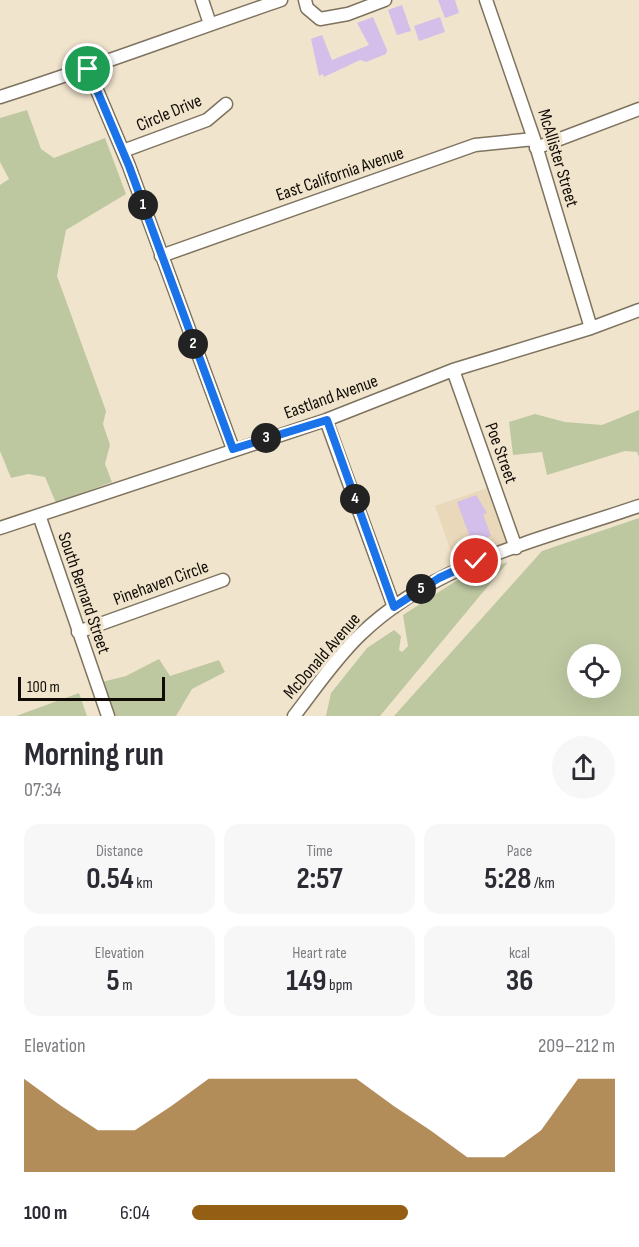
<!DOCTYPE html>
<html lang="en">
<head>
<meta charset="utf-8">
<style>
	body { margin:0; font-family:"Sofia Sans Condensed",sans-serif; background:#f7f7f7; color:#2b2b33; height:100vh; display:flex; flex-direction:column; font-size:22px; white-space:nowrap }
	* { box-sizing:border-box; margin:0 }
	p { font-size:20px; color:#7c7c81 }
	.icon { flex:none; width:33px; height:33px; fill:none; stroke:currentColor; stroke-width:2; stroke-linecap:round; stroke-linejoin:round }
	.map { position:relative; height:716px; overflow:hidden }
	.details { display:flex; flex-direction:column; background:#fff; flex:1 }
	.details>* { flex:none }
	.buttons { position:absolute; left:567px; top:644px; display:grid; gap:12px }
	.buttons a { display:grid; place-items:center; width:54px; height:54px; border-radius:50%; background:#fff; box-shadow:0 6px 24px #0002; font-size:30px }
	.scale { position:absolute; left:18px; bottom:15px; width:147px; box-sizing:border-box; padding-left:6px; border:3px solid #100c05; border-top:0; font-size:16px; line-height:21px; white-space:nowrap; color:#100c05; -webkit-text-stroke:4px #f1e4cd; paint-order:stroke }
	.pin { position:absolute; display:grid; place-items:center; width:51px; height:51px; color:#fff; margin:-26px; border:3px solid #fff; border-radius:50%; box-shadow:0 2px 6px #0007 }
	.km { position:absolute; width:30px; height:30px; margin:-15px; border-radius:50%; background:#222; color:#fff; font-size:16px; line-height:30px; text-align:center }
	.round { display:grid; place-items:center; flex:none; width:63px; height:63px; border-radius:32px; background:#f7f7f7 }
	.overview { display:flex; align-items:center; justify-content:space-between; height:102px; padding:0 24px }
	h1 { font-size:33px; font-weight:700; line-height:45px }
	.stats { display:grid; grid-template-columns:repeat(3,1fr); gap:9px; height:102px; padding:6px 24px }
	.stats div { display:grid; align-content:center; border-radius:15px; background:#f7f7f7; text-align:center }
	.stats b { font-size:30px; font-weight:700 }
	.stats small { font-size:16px; font-weight:400 }
	.stats p { font-size:16px }
	.chart { height:168px; padding:12px 24px }
	.chart p { display:flex; justify-content:space-between }
	.chart svg { width:100%; height:108px; margin-top:6px; fill:#945e14; opacity:.7 }
	ul { padding:0 24px; list-style:none; font-size:20px }
	li { display:grid; grid-template-columns:96px 72px 1fr; align-items:center; height:45px }
	li i { height:15px; border-radius:8px; background:#945e14 }
	.map>svg:first-child { display:block }
	.built { fill:#e9d8ba }
	.green { fill:#bdc8a1; fill-rule:evenodd }
	.building { fill:#d4beea }
	.lines { fill:none; stroke-linecap:round; stroke-linejoin:round }
	.minor-casing { stroke:#7e735e; stroke-width:15 }
	.minor { stroke:#fff; stroke-width:12 }
	.route-casing { stroke:#fff; stroke-width:12 }
	.route { stroke:#1a73e8; stroke-width:8 }
	.labels { text-anchor:middle; dominant-baseline:central; stroke-width:6; stroke-linejoin:round; paint-order:stroke }
	.street-label { font-size:18px; fill:#100c05; stroke:#f1e4cd }
</style>
</head>
<body>
<div class="map">
<svg width="639" height="716" viewBox="0 0 639 716">
	<rect width="100%" height="100%" fill="#f1e4cd"/>
	<!-- built -->
	<path class="built" d="M490 487 508 543 455 563 435 506Z"/>
	<!-- green -->
	<path class="green" d="M27 110 41 149 54 158 105 138 126 194 66 230 57 276 106 411 103 424 110 445 105 464 112 482 56 503 45 477 28 474 11 478 0 451V185L9 179 0 162V118Z
		M639 410V457L637 452 625 451 547 475 542 452 513 455 509 422 535 414 565 422 602 425Z
		M639 518V716H394L542 551ZM578 654H610V687H578Z
		M508 562 380 716H326L331 693 367 648 394 630 401 636 399 650 402 652 408 646 403 615 459 579Z
		M159 659 170 676 219 660 225 672 192 689 176 716H114L102 682 126 676Z
		M79 693 87 716H16Z"/>
	<!-- building -->
	<path class="building" d="M438 0H455L459 13 445 18Z
		M402 5 411 31 397 35 388 10Z
		M373 17 387 50 386 54 366 62 360 60 324 77 323 74 319 76 311 39 322 35 332 60 369 45 357 23Z
		M440 17 445 32 419 41 414 26Z
		M476 495 487 513 483 514 491 536 472 543 457 502Z"/>
	<g class="lines">
		<!-- minor casing -->
		<g class="minor-casing">
			<path id="minor" d="M202 0 210 24
				M305 0 307 8 320 19 348 14 385 0
				M486 0 534 139 591 328
				M88 69 129 166 233 449
				M0 97C94 67 187 32 281 0
				M536 148 639 109
				M123 151 207 120 226 104
				M161 256 475 145 534 139
				M453 370 516 548
				M326 420 394 607
				M39 515 108 716
				M0 528 326 420 453 370 591 328 639 310
				M78 632 223 580
				M294 716C315 689 335 659 360 635 435 562 543 539 639 506"/>
		</g>
		<!-- minor -->
		<use href="#minor" class="minor"/>
	</g>
	<g class="lines">
		<!-- route casing -->
		<g class="route-casing">
			<path id="route" d="M88 69 129 166 233 449 327 420 394 607 439 578 476 561"/>
		</g>
		<!-- route -->
		<use href="#route" class="route"/>
	</g>
	<g class="labels">
		<!-- street labels -->
		<g class="street-label">
			<text transform="translate(169 113) rotate(-23)">Circle Drive</text>
			<text transform="translate(558 158) rotate(73)">McAllister Street</text>
			<text transform="translate(340 174) rotate(-19)">East California Avenue</text>
			<text transform="translate(331 397) rotate(-20)">Eastland Avenue</text>
			<text transform="translate(501 453) rotate(70)">Poe Street</text>
			<text transform="translate(161 583) rotate(-20)">Pinehaven Circle</text>
			<text transform="translate(84 593) rotate(71)">South Bernard Street</text>
			<text transform="translate(322 656) rotate(-49)">McDonald Avenue</text>
		</g>
	</g>
</svg>
<div class="buttons">
<a><svg class="icon" aria-label="locate" viewBox="0 0 24 24"><circle cx="12" cy="12" r="6"/><path d="M12 2v4M12 18v4M2 12h4M18 12h4"/></svg></a>
</div>
<div class="scale">100 m</div>
<div class="pin" style="left:88px;top:69px;background:#1e9e55"><svg class="icon" aria-label="arrive" viewBox="0 0 24 24"><path d="M6 21V4h12l-3 4 3 4H6"/></svg></div>
<div class="pin" style="left:476px;top:561px;background:#d93025"><svg class="icon" aria-label="check" viewBox="0 0 24 24"><path d="M5 12l5 5 9-10"/></svg></div>
<b class="km" style="left:143px;top:205px">1</b>
<b class="km" style="left:193px;top:344px">2</b>
<b class="km" style="left:266px;top:438px">3</b>
<b class="km" style="left:355px;top:499px">4</b>
<b class="km" style="left:421px;top:589px">5</b>
</div>
<section class="details">
<div class="overview"><div><h1>Morning run</h1><p>07:34</p></div><a class="round"><svg class="icon" aria-label="share" viewBox="0 0 24 24"><path d="M12 15V3M7 8l5-5 5 5M5 13v7h14v-7"/></svg></a></div>
<div class="stats">
<div><p>Distance</p><b>0.54<small> km</small></b></div>
<div><p>Time</p><b>2:57</b></div>
<div><p>Pace</p><b>5:28<small> /km</small></b></div>
</div>
<div class="stats">
<div><p>Elevation</p><b>5<small> m</small></b></div>
<div><p>Heart rate</p><b>149<small> bpm</small></b></div>
<div><p>kcal</p><b>36</b></div>
</div>
<div class="chart"><p><span>Elevation</span>209–212 m</p>
<svg viewBox="0 0 160 44" preserveAspectRatio="none"><path d="M0 44V6L10 17L20 27L30 27L40 17L50 6L60 6L70 6L80 6L90 6L100 17L110 27L120 38L130 38L140 27L150 6L160 6V44z"/></svg>
</div>
<ul>
<li><b>100 m</b>6:04<i style="width:51%"></i></li>
</ul>
</section>
</body>
</html>
